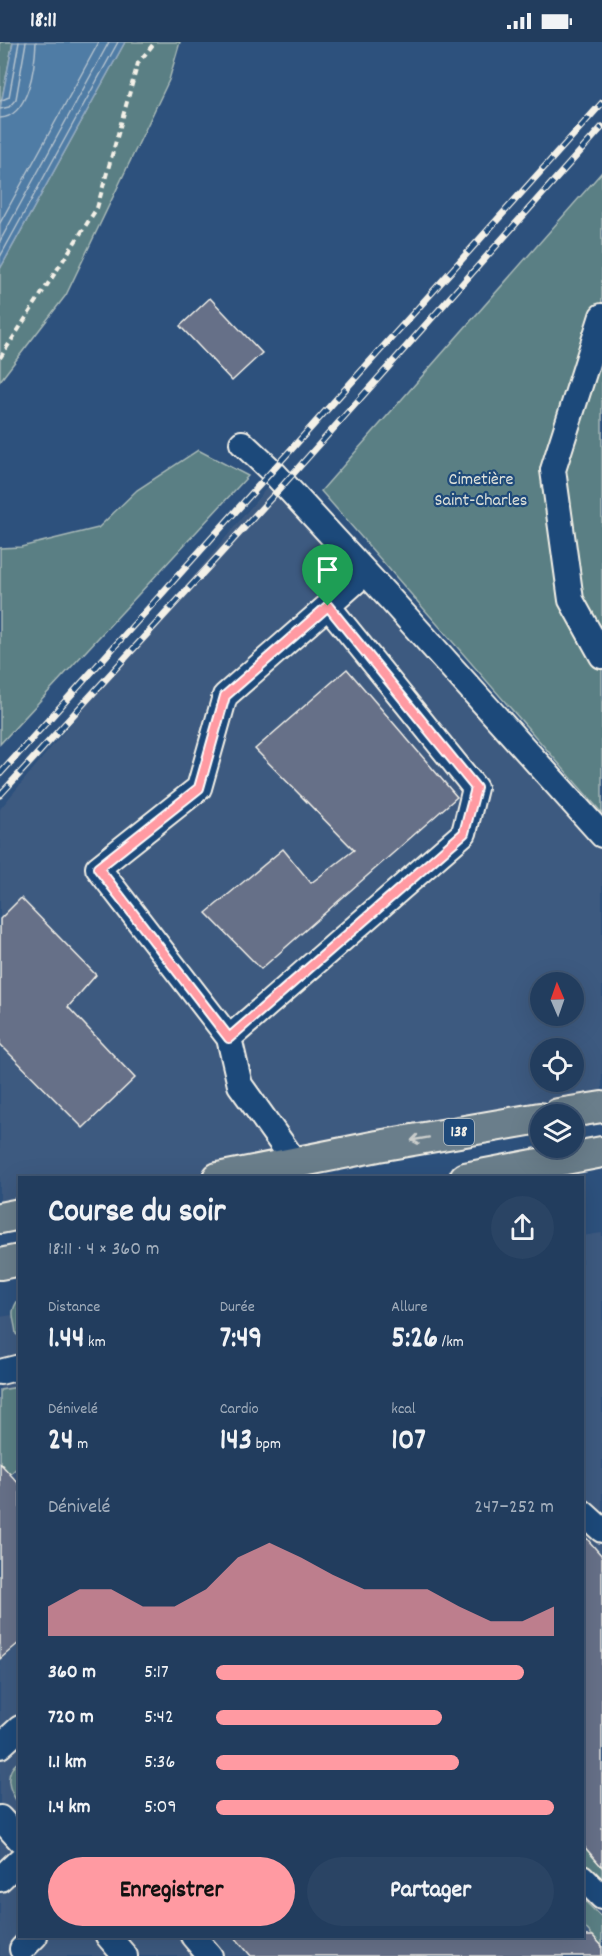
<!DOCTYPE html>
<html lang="fr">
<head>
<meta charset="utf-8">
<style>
	body { margin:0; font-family:Dekko,sans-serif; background:#2a4464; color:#f1f3f6; height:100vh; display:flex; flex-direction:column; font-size:22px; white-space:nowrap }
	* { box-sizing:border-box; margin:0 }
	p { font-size:20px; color:#a2aebc }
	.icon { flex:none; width:33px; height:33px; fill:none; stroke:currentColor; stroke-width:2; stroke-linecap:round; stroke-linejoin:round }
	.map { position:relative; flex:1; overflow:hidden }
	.drawer { position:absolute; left:18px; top:1134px; width:566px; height:762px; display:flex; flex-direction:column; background:#223d5e; border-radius:0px; box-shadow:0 6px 24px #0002,0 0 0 2px #3f5673 }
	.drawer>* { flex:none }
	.needle { width:39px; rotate:358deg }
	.fabs { position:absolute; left:530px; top:930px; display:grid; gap:12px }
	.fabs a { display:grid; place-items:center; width:54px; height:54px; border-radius:50%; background:#223d5e; box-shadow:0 6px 24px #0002,0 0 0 2px #3f5673; font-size:30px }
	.pin { position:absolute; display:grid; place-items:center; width:51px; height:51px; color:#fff; margin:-62px -26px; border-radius:50% 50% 50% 0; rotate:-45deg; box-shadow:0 0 6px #0007 }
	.pin .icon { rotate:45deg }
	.round { display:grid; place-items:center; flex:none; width:63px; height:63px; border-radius:32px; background:#2a4464 }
	.overview { display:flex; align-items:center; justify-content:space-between; height:102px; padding:0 30px }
	h1 { font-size:33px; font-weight:700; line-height:45px }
	.figures { display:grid; grid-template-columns:repeat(3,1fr); gap:9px; height:102px; padding:6px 30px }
	.figures div { display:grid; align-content:center }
	.figures b { font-size:30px; font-weight:700 }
	.figures small { font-size:16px; font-weight:400 }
	.figures p { font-size:16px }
	.chart { height:168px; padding:12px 30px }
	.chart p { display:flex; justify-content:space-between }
	.chart svg { width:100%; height:108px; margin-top:6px; fill:#ff9aa2; opacity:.7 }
	.cta { display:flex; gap:12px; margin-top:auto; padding:12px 30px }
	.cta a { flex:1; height:69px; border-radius:36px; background:#ff9aa2; color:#111; font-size:24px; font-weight:700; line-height:69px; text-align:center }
	.cta a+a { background:#2a4464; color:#f1f3f6 }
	ul { padding:0 30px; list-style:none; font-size:20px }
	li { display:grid; grid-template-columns:96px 72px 1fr; align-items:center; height:45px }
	li i { height:15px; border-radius:8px; background:#ff9aa2 }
	.status { display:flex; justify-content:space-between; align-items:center; height:42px; padding:0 30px; background:#223d5e; direction:ltr }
	.status svg { height:16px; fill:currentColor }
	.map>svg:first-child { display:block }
	.built { fill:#3e5a80; fill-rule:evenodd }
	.green { fill:#5a7f84; stroke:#a7b8b6; stroke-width:1.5 }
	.water { fill:#507ba5; stroke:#92aac0; stroke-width:1.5 }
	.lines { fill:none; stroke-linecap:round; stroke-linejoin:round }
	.shore { stroke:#b2c2cd; stroke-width:1.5 }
	.building { fill:#666f88; stroke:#f4f1e8; stroke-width:1.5 }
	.minor-casing { stroke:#f4f1e8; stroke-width:28 }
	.major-casing { stroke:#f4f1e8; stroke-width:34 }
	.path { stroke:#f4f1e8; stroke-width:4; stroke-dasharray:6 4.5; stroke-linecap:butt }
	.minor { stroke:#1f4a7a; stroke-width:24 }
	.major { stroke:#6b7e8b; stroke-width:30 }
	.rail-casing { stroke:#f4f1e8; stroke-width:7 }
	.rail { stroke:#1f4a7a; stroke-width:4.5; stroke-dasharray:14; stroke-linecap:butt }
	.oneway { stroke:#cbcecc }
	.route-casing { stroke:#fff; stroke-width:12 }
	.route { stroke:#ff9aa2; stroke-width:8 }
	.labels { text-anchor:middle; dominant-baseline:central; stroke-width:4.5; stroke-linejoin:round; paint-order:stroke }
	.shield { fill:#1f4a7a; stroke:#b4bfc7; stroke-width:1.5 }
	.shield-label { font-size:16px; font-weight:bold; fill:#f4f1e8 }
	.park-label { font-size:18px; fill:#dde0d9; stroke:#1f4a7a }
</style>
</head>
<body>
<div class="status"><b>18:11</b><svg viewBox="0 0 49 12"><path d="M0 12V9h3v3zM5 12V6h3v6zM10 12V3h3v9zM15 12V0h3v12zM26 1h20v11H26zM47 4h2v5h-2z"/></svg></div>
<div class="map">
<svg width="602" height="1914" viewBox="0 0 602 1914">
	<rect width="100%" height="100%" fill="#2d517d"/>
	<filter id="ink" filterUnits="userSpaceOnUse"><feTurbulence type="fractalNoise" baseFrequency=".0167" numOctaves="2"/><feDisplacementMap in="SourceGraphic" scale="12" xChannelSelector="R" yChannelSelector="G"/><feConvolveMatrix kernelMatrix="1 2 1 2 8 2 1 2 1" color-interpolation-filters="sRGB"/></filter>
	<g filter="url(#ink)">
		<!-- built -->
		<path class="built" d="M271 441 602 793V1065L218 1135 20 1136 19 1172 0 1176V767ZM540 940H573V974H540ZM540 1006H573V1040H540Z
			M602 1191V1914H0V1275L19 1272 20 1894H582V1194Z"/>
		<!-- green -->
		<path class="green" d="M0 0H13L0 67Z
			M125 0H180L169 38 66 253 0 339V227Z
			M602 130V771L321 449Z
			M198 408 248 434 0 702V506L21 505 98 486 137 448Z
			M19 1257V1294L16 1292C15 1277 8 1271 19 1257Z
			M19 1345V1424L10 1432 0 1421V1348Z
			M19 1719V1762C8 1748 3 1731 19 1719Z
			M582 1802 602 1825V1839L582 1819Z
			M582 1856 602 1876V1904L582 1882Z"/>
		<!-- water -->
		<path class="water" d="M13 0H125L0 227V67Z"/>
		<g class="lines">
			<!-- shore -->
			<path class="shore" d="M0 59 9 55 19 0
				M0 67 9 65 16 57 26 0
				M0 76C29 75 35 24 36 0
				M0 181 99 0
				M0 199 109 0
				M0 215 118 0"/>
		</g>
		<!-- building -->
		<path class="building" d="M210 256 262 311 232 339 180 284Z
			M347 627 457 755 261 927 206 871 283 807 311 841 354 808 255 707Z
			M21 856 96 933 68 965 135 1036 83 1086 0 1002V877Z
			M0 1421 20 1443V1600L0 1617Z
			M582 1491 602 1514V1825L582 1802Z
			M234 1894H593L602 1904V1914H251Z"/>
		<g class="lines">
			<!-- minor casing -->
			<g class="minor-casing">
				<path id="minor" d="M602 274 553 428 571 558 602 614
					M242 401 273 430 391 558 602 793
					M328 564 225 654 199 746 98 826 229 996 464 791 475 746 328 564 365 531
					M229 996 240 1043 295 1120
					M0 1330 20 1325
					M582 1470 602 1488
					M0 1704 20 1686
					M0 1776 20 1798
					M582 1835 602 1855
					M0 1837 20 1818
					M108 1894 125 1914
					M193 1894 210 1914
					M22 1907 35 1894"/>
			</g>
			<!-- major casing -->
			<g class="major-casing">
				<path id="major" d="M558 1072 602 1065
					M218 1136 378 1104 540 1076
					M465 1136 602 1110
					M0 1176 20 1172
					M0 1222 20 1218"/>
			</g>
			<!-- path -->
			<path class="path" d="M0 316 97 166 138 21 155 0"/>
			<!-- minor -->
			<use href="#minor" class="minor"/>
			<!-- major -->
			<use href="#major" class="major"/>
			<!-- rail casing -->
			<g class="rail-casing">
				<path id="rail" d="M0 732 602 61
					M0 753 284 442 602 85"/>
			</g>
			<!-- rail -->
			<use href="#rail" class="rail"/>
		</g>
		<!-- one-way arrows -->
		<defs><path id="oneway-shaft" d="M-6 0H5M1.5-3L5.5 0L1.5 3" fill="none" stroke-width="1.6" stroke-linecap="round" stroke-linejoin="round" transform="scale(1.5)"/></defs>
		<use class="oneway" href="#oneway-shaft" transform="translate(420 1097) rotate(170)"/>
	</g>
	<g class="lines" filter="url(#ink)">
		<!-- route casing -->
		<g class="route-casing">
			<path id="route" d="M328 564 476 746 464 791 229 996 98 826 199 746 225 654Z"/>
		</g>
		<!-- route -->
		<use href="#route" class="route"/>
	</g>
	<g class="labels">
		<!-- shield labels -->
		<rect class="shield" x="444" y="1077" width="30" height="26" rx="4.5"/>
		<g class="shield-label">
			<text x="459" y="1090">138</text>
		</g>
		<!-- park labels -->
		<g class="park-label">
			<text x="481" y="438">Cimetière<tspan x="481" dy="21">Saint-Charles</tspan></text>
		</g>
	</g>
</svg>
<div class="fabs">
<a><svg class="needle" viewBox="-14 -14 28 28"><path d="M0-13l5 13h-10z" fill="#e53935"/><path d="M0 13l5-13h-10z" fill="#a2aebc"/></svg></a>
<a><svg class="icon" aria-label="locate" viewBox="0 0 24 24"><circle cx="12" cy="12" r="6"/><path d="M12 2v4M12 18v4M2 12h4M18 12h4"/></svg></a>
<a><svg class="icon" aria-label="layers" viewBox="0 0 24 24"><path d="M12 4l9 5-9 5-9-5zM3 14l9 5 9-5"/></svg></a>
</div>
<div class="pin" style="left:328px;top:564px;background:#1e9e55"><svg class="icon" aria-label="arrive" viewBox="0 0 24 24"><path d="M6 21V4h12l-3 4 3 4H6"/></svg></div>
<section class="drawer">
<div class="overview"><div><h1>Course du soir</h1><p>18:11 · 4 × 360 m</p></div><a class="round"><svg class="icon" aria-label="share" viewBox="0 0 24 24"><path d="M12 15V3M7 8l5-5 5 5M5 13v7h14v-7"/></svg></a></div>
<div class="figures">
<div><p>Distance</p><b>1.44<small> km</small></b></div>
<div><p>Durée</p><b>7:49</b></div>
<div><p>Allure</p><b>5:26<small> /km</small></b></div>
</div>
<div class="figures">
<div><p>Dénivelé</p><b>24<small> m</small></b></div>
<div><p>Cardio</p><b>143<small> bpm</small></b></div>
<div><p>kcal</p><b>107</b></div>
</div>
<div class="chart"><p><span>Dénivelé</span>247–252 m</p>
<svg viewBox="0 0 160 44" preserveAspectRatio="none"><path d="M0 44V32L10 25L20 25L30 32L40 32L50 25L60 12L70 6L80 12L90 19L100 25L110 25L120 25L130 32L140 38L150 38L160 32V44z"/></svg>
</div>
<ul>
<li><b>360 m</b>5:17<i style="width:91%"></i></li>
<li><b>720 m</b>5:42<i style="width:67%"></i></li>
<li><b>1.1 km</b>5:36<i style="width:72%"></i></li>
<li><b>1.4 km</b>5:09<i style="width:100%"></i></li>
</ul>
<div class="cta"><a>Enregistrer</a><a>Partager</a></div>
</section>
</div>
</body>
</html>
